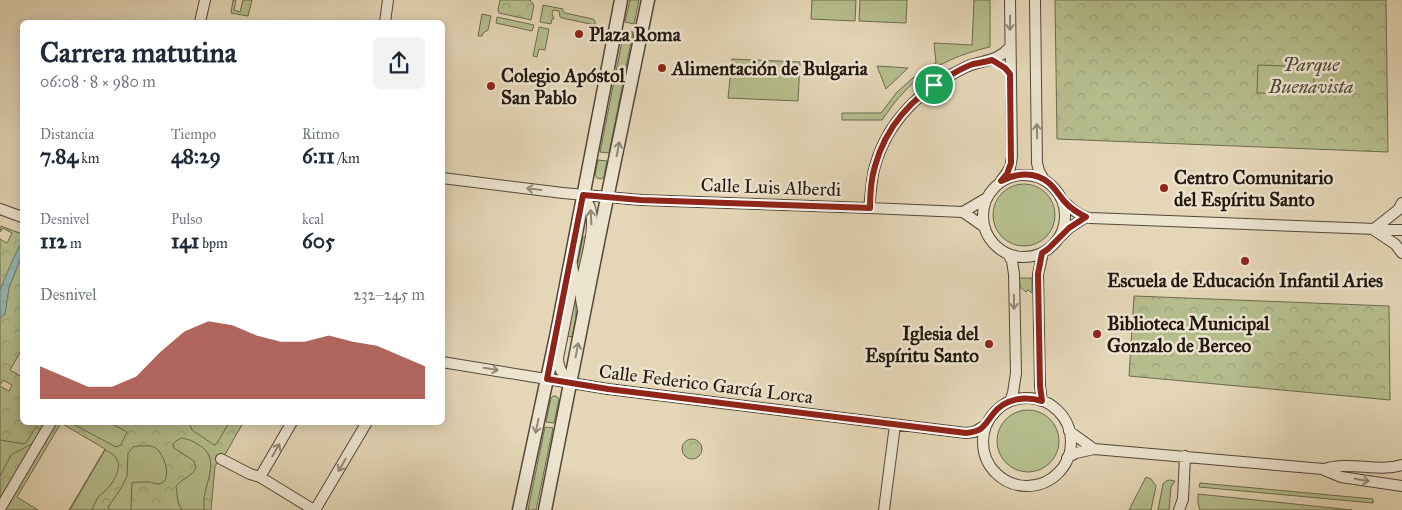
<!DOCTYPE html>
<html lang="es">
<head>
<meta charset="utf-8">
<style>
	body { margin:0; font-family:"IM FELL Great Primer",serif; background:#f2f2f3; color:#1f2937; height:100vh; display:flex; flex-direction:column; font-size:19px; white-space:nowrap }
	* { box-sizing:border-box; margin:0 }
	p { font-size:16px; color:#747a83 }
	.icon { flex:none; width:28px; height:28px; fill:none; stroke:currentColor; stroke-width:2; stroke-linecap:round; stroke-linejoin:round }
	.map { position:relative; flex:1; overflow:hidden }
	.sheet { position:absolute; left:20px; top:20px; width:425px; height:405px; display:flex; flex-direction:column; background:#fff; border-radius:8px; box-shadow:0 2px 12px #0003 }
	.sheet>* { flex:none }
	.pin { position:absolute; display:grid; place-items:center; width:42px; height:42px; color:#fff; margin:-21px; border:2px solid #fff; border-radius:50%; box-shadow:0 1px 5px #0007 }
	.round { display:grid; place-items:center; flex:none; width:52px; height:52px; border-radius:8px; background:#f2f2f3 }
	.summary { display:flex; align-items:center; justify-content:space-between; height:85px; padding:0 20px }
	h1 { font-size:28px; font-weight:700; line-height:38px }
	.stats { display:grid; grid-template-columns:repeat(3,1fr); gap:8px; height:85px; padding:5px 20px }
	.stats div { display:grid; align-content:center }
	.stats b { font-size:21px; font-weight:700 }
	.stats small { font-size:14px; font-weight:400 }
	.stats p { font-size:14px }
	.chart { height:140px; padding:10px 20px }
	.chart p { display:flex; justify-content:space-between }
	.chart svg { width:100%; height:90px; margin-top:5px; fill:#8f2418; opacity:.7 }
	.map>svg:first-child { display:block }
	.park { fill:url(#park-crowns); stroke:#6c6a4e }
	.garden { fill:#b5bd8d; stroke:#6c6a4e }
	.water { fill:url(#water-ripples); stroke:#677870 }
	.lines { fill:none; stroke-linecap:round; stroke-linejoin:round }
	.minor-casing { stroke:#534739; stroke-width:12 }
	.tertiary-casing { stroke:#534739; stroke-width:15 }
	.minor { stroke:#ede4d0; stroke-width:10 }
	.tertiary { stroke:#ede4d0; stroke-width:12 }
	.oneway { stroke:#928879 }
	.route-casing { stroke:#fff; stroke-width:10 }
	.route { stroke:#8f2418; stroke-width:6 }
	.poi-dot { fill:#8f2418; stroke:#ede4d0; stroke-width:2 }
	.labels { text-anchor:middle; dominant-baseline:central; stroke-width:5; stroke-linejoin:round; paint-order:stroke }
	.poi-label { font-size:19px; font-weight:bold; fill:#23170f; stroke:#ede4d0; text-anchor:start }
	.park-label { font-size:19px; font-style:italic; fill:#4f4935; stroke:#ede4d0 }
	.street-label { font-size:19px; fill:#23170f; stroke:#ede4d0 }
</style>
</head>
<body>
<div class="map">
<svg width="1402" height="510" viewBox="0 0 1402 510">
	<defs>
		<pattern id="park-crowns" width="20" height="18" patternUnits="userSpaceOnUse" patternTransform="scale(1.25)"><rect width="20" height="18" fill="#b5bd8d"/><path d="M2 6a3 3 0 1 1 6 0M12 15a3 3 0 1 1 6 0" fill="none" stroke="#9ba278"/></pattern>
		<pattern id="water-ripples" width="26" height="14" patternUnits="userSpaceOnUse" patternTransform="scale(1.25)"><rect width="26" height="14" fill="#95b9b1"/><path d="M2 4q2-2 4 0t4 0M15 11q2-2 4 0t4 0" fill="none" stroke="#809e97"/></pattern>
	</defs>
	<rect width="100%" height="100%" fill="#e4d6b6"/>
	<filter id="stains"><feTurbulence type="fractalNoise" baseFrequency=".004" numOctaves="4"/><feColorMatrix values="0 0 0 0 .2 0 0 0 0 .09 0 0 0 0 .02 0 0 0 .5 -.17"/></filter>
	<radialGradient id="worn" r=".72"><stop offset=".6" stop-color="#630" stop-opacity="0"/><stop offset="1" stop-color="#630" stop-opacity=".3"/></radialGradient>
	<!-- park -->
	<path class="park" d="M500 0H530L534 5 531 20 499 13 498 10Z
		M1055 0H1386L1388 152 1057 139Z
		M1 226 22 234V349L10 370 22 377V422L243 423 226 453 215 466 211 510H69L105 449 61 423 17 497 38 510H0V386L9 391 12 385 3 380 0 385V239L7 243 12 233 3 228 0 232Z
		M1134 296 1389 306 1390 400 1129 376Z
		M682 449a10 10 0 1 1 20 0a10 10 0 1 1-20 0Z"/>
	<!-- garden -->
	<path class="garden" d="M233 0H236L234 10 240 12 243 0H252L248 16 231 13Z
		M630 0H639L634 24 625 22Z
		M812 0H856L855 21 811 19Z
		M860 0H907L906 23 859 21Z
		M974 0H990V47C959 54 926 68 904 92 896 100 889 110 882 120H842V113H881L897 92 913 78 936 63 934 43 972 45Z
		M543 5 563 9V11L565 13 593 19 595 21V25L562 18 560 17 559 11 553 10 552 14 554 19H552L551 24 540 22Z
		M482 14 491 16 488 30 483 33 482 36H478Z
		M497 17 534 25 532 31 496 23Z
		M539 27 549 29 545 50 539 49 537 57 533 56Z
		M624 31 633 32 609 153 600 152Z
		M732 59 800 62 798 101 728 98Z
		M1258 65 1314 67V94L1257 93Z
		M877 66 908 68 886 89Z
		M598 160 607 161 604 177 601 179 597 178 595 175Z
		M993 215a31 31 0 1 1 62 0a31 31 0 1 1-62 0Z
		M583 237H586L576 299V318L572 337 567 336 577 281V266Z
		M1019 278H1032V293L1028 290 1026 292 1020 287Z
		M553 396H556L559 399 554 423 546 422 551 398Z
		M997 441a31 31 0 1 1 62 0a31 31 0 1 1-62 0Z
		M71 423H110L127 432 121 445 116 447Z
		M190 423 191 422 229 423 217 443 214 445 192 430 190 425Z
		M36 427 43 431 37 441 11 455 0 476V440L25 444Z
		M545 427 553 428 536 510H528Z
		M181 438C188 439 193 441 199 445 220 458 207 479 204 498 204 502 204 506 204 510H182C177 503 177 494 176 486 183 478 193 476 196 467L194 461 174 448 173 444 176 441Z
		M139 446C144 446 150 445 154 447 164 452 174 481 159 484 156 484 151 482 148 482 142 482 137 482 132 483L131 510H110L108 507 122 487 127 476 128 453 133 447Z
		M105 450C127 458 118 478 105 491 103 493 101 494 99 496 96 500 94 505 92 510H70Z
		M1146 477 1151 479 1156 486 1151 510H1129Z
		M1170 480 1175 481 1171 487 1169 510H1158L1163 484 1166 481Z
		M1200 483 1373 499V503L1199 487Z
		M1198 494 1352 510H1200L1198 503Z"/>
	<!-- water -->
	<path class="water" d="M22 241V255L9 288 5 314 0 318V290L13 259Z"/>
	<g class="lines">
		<!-- minor casing -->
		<g class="minor-casing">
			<path id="minor" d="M1035 0 1037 163 1039 171 1043 178
				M200 22 205 0
				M385 22 388 0
				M983 216a41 41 0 1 1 82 0a41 41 0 1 1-82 0Z
				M442 178 563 193 641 200 869 208 963 212 983 226
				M1001 181 1010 168 1012 157 1010 0
				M1063 201C1071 208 1080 217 1091 218L1402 230
				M869 208C871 194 871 179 875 166 888 119 924 87 966 67 983 59 996 63 1010 47
				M0 209 22 217
				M963 212 985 199
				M1374 229 1398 210 1402 203
				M1374 230 1395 244 1402 253
				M1061 236 1069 228 1086 217
				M1008 254 1012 261 1014 274 1016 373 1013 393 1010 401
				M583 310C581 302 580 294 581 286 584 259 603 218 583 195
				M442 362 608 389 966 433 974 432 986 425
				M571 383C564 375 558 370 558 358L573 283 574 277 572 265
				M983 442a44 44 0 1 1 88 0a44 44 0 1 1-88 0Z
				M1042 401 1040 386 1038 274 1043 253
				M1069 431 1094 449
				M1067 458 1076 453 1094 449 1323 469C1329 468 1336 466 1342 466 1362 465 1383 471 1402 465
				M221 459 250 474 260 477 314 510
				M1324 470 1341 477 1402 486
				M260 477 292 422
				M0 509 51 422
				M315 510 367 422
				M884 510 895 425
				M1179 510 1183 499 1185 456"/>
		</g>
		<!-- tertiary casing -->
		<g class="tertiary-casing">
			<path id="tertiary" d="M519 510 557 332 621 0
				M545 510 599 237 648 0"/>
		</g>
		<!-- minor -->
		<use href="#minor" class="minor"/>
		<!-- tertiary -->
		<use href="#tertiary" class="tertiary"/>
	</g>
	<!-- one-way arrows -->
	<defs><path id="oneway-shaft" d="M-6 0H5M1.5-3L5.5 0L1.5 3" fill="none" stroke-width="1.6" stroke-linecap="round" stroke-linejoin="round" transform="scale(1.25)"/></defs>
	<g class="oneway">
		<use href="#oneway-shaft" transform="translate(1010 23) rotate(91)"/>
		<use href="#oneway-shaft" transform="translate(1037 131) rotate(-91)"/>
		<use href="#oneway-shaft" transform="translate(618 149) rotate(-79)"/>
		<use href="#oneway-shaft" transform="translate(534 189) rotate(-173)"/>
		<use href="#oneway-shaft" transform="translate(591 217) rotate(-93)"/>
		<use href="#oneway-shaft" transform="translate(1014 302) rotate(89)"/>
		<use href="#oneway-shaft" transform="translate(577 350) rotate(-79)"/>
		<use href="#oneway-shaft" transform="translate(491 369) rotate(9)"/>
		<use href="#oneway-shaft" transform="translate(537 426) rotate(102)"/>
		<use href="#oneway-shaft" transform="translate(276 450) rotate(-60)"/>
		<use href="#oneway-shaft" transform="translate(342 465) rotate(120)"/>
		<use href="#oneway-shaft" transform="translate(1362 480) rotate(9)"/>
	</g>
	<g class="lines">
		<!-- route casing -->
		<g class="route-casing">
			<path id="route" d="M992 60 1005 68 1010 74 1011 163 1007 174 1001 181C1016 173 1035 171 1049 183 1055 188 1059 195 1064 201 1070 208 1078 213 1086 217L1069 228 1048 249 1042 253 1038 274 1040 386 1042 401C1025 396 1005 398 993 414 983 427 983 431 966 433L608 389 547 379 583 195 641 200 870 208C870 194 871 179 875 166 886 126 914 96 949 76 956 72 964 67 973 64 979 63 985 62 992 60Z"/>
		</g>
		<!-- route -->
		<use href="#route" class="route"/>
	</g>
	<!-- markers -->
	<g class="poi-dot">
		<circle cx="579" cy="34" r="5"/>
		<circle cx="662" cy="68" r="5"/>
		<circle cx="491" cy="86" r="5"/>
		<circle cx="1164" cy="188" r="5"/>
		<circle cx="1245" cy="261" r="5"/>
		<circle cx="1097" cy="334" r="5"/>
		<circle cx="989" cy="344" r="5"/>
	</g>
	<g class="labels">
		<!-- poi labels -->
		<g class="poi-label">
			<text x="589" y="34">Plaza Roma</text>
			<text x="672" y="68">Alimentación de Bulgaria</text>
			<text x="501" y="75">Colegio Apóstol<tspan x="501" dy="22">San Pablo</tspan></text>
			<text x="1174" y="177">Centro Comunitario<tspan x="1174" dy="22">del Espíritu Santo</tspan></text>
			<text x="1245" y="280" text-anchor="middle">Escuela de Educación Infantil Aries</text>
			<text x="1107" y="323">Biblioteca Municipal<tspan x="1107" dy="22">Gonzalo de Berceo</tspan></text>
			<text x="979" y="333" text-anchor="end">Iglesia del<tspan x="979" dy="22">Espíritu Santo</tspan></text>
		</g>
		<!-- park labels -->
		<g class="park-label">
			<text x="1311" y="64">Parque<tspan x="1311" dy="22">Buenavista</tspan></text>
		</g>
		<!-- street labels -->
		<g class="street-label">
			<text transform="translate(771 187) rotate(2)">Calle Luis Alberdi</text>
			<text transform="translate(706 384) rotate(7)">Calle Federico García Lorca</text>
		</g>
	</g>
	<rect width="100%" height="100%" filter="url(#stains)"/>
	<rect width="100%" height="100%" fill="url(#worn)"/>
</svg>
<div class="pin" style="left:934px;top:85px;background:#1e9e55"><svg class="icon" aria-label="arrive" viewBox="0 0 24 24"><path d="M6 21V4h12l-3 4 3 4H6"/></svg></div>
<section class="sheet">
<div class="summary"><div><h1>Carrera matutina</h1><p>06:08 · 8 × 980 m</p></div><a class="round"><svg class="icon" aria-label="share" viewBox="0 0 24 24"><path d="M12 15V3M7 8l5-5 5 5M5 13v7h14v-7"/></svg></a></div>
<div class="stats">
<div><p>Distancia</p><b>7.84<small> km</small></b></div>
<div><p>Tiempo</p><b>48:29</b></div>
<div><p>Ritmo</p><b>6:11<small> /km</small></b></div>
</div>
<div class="stats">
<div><p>Desnivel</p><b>112<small> m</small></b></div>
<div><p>Pulso</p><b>141<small> bpm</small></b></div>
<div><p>kcal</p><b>605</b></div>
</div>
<div class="chart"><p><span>Desnivel</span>232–245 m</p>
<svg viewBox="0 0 160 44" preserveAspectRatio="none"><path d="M0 44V28L10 33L20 38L30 38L40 33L50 21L60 11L70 6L80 8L90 13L100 16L110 16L120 13L130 16L140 18L150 23L160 28V44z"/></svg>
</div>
</section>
</div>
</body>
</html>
